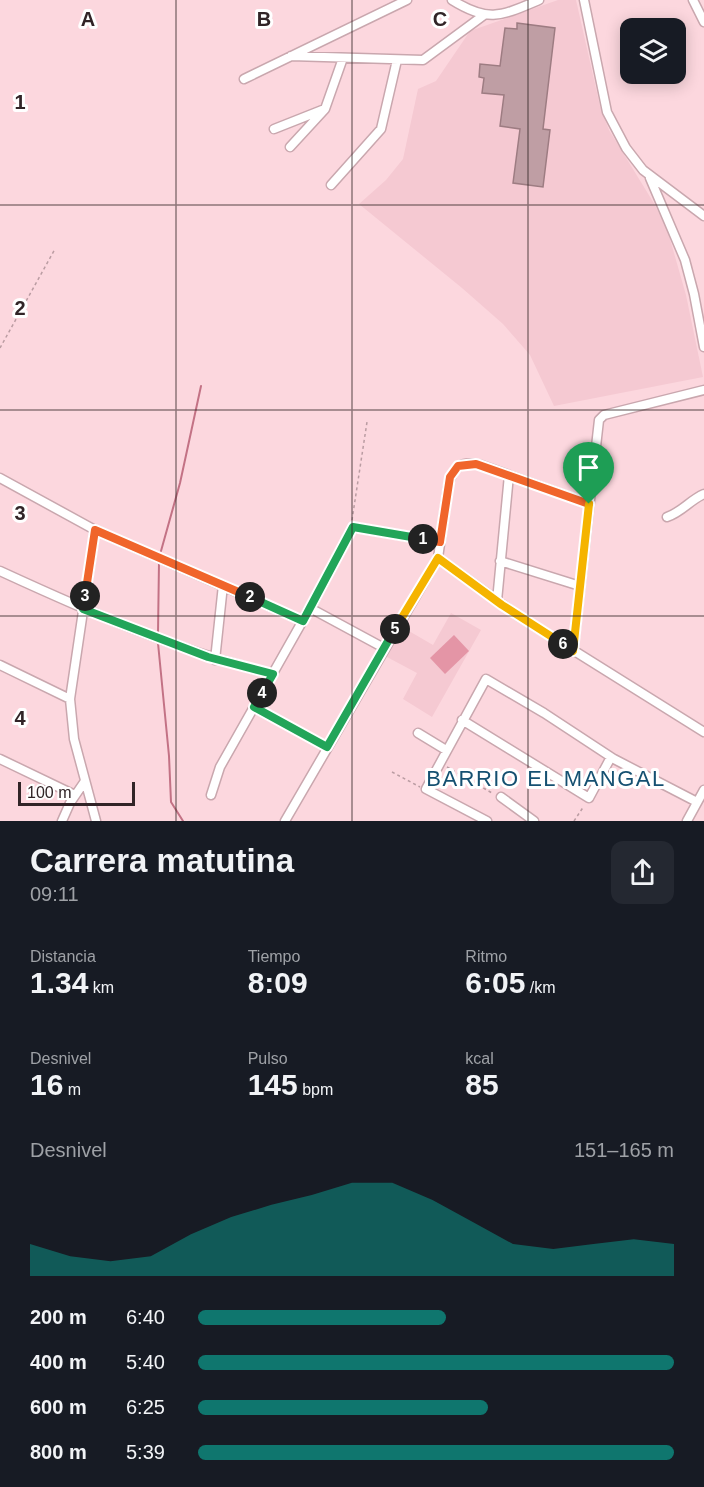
<!DOCTYPE html>
<html lang="es">
<head>
<meta charset="utf-8">
<style>
	body { margin:0; font-family:Helvetica,sans-serif; background:#242831; color:#f1f3f6; height:100vh; display:flex; flex-direction:column; font-size:22px; white-space:nowrap }
	* { box-sizing:border-box; margin:0 }
	p { font-size:20px; color:#9ea1a6 }
	.icon { flex:none; width:33px; height:33px; fill:none; stroke:currentColor; stroke-width:2; stroke-linecap:round; stroke-linejoin:round }
	.map { position:relative; height:821px; overflow:hidden }
	.side { display:flex; flex-direction:column; background:#171b24; flex:1 }
	.side>* { flex:none }
	.controls { position:absolute; left:620px; top:18px; display:grid; gap:12px }
	.controls a { display:grid; place-items:center; width:66px; height:66px; border-radius:12px; background:#171b24; box-shadow:0 3px 15px #0003; font-size:30px }
	.scale { position:absolute; left:18px; bottom:15px; width:117px; box-sizing:border-box; padding-left:6px; border:3px solid #312427; border-top:0; font-size:16px; line-height:21px; white-space:nowrap; color:#312427; -webkit-text-stroke:4px #fff; paint-order:stroke }
	.pin { position:absolute; display:grid; place-items:center; width:51px; height:51px; color:#fff; margin:-62px -26px; border-radius:50% 50% 50% 0; rotate:-45deg; box-shadow:0 0 6px #0007 }
	.pin .icon { rotate:45deg }
	.km { position:absolute; width:30px; height:30px; margin:-15px; border-radius:50%; background:#222; color:#fff; font-size:16px; line-height:30px; text-align:center }
	.round { display:grid; place-items:center; flex:none; width:63px; height:63px; border-radius:12px; background:#242831 }
	.head { display:flex; align-items:center; justify-content:space-between; height:102px; padding:0 30px }
	h1 { font-size:33px; font-weight:700; line-height:45px }
	.figures { display:grid; grid-template-columns:repeat(3,1fr); gap:9px; height:102px; padding:6px 30px }
	.figures div { display:grid; align-content:center }
	.figures b { font-size:30px; font-weight:700 }
	.figures small { font-size:16px; font-weight:400 }
	.figures p { font-size:16px }
	.chart { height:168px; padding:12px 30px }
	.chart p { display:flex; justify-content:space-between }
	.chart svg { width:100%; height:108px; margin-top:6px; fill:#0f766e; opacity:.7 }
	ul { padding:0 30px; list-style:none; font-size:20px }
	li { display:grid; grid-template-columns:96px 72px 1fr; align-items:center; height:45px }
	li i { height:15px; border-radius:8px; background:#0f766e }
	.map>svg:first-child { display:block }
	.built { fill:#f5c9d2 }
	.green { fill:#e495a6 }
	.lines { fill:none; stroke-linecap:round; stroke-linejoin:round }
	.stream { stroke:#c37285; stroke-width:2 }
	.building { fill:#bf9ea4; stroke:#9d7c82; stroke-width:1.5 }
	.minor-casing { stroke:#c9a7ae; stroke-width:11 }
	.path { stroke:#ba9ca2; stroke-width:1.5; stroke-dasharray:3 3; stroke-linecap:butt }
	.minor { stroke:#fff; stroke-width:8 }
	.split-1-casing { stroke:#fff; stroke-width:12 }
	.split-2-casing { stroke:#fff; stroke-width:12 }
	.split-3-casing { stroke:#fff; stroke-width:12 }
	.split-4-casing { stroke:#fff; stroke-width:12 }
	.split-5-casing { stroke:#fff; stroke-width:12 }
	.split-6-casing { stroke:#fff; stroke-width:12 }
	.split-7-casing { stroke:#fff; stroke-width:12 }
	.split-1 { stroke:#f0652b; stroke-width:8 }
	.split-2 { stroke:#22a559; stroke-width:8 }
	.split-3 { stroke:#f0652b; stroke-width:8 }
	.split-4 { stroke:#22a559; stroke-width:8 }
	.split-5 { stroke:#22a559; stroke-width:8 }
	.split-6 { stroke:#f5b400; stroke-width:8 }
	.split-7 { stroke:#f5b400; stroke-width:8 }
	.grid { fill:none; stroke:#312427; stroke-width:1.5; stroke-opacity:0.55 }
	.labels { text-anchor:middle; dominant-baseline:central; stroke-width:6; stroke-linejoin:round; paint-order:stroke }
	.neighbourhood-label { font-size:22px; letter-spacing:1.5px; fill:#155071; stroke:#fff }
	.grid-label { font-size:20px; text-anchor:middle; font-weight:bold; fill:#312427; stroke:#fff; stroke-width:6; stroke-linejoin:round; paint-order:stroke }
</style>
</head>
<body>
<div class="map">
<svg width="704" height="821" viewBox="0 0 704 821">
	<rect width="100%" height="100%" fill="#fcd7de"/>
	<!-- built -->
	<path class="built" d="M558 0H576L600 106 609 130 655 205 668 232 686 295 703 377 554 406 530 355 503 324 462 288 359 204 386 180 403 159 418 89 436 81 470 31Z
		M451 613 481 630 432 717 403 699 417 673 385 656 402 627 433 645Z"/>
	<!-- green -->
	<path class="green" d="M454 635 469 651 445 674 430 658Z"/>
	<g class="lines">
		<!-- stream -->
		<path class="stream" d="M161 551 180 483 201 386
			M158 633 159 562
			M158 643 169 756 171 802 183 821"/>
	</g>
	<!-- building -->
	<path class="building" d="M517 23 555 28 543 129 550 130 543 187 513 183 520 129 500 126 504 95 482 93 484 78 479 77 480 64 500 66 505 28 517 29Z"/>
	<g class="lines">
		<!-- minor casing -->
		<g class="minor-casing">
			<path id="minor" d="M452 0C489 23 501 16 539 0
				M584 0 607 112 626 148 643 170 704 216
				M693 0 704 22
				M291 56 423 60 484 15
				M244 79 407 0
				M274 129 322 110
				M290 147 325 109 343 58
				M650 178 685 260 694 294 704 347
				M331 185 381 129 397 60
				M0 478 95 530 303 621
				M667 517C682 512 690 500 704 494
				M95 530 70 699 74 739 96 821
				M438 558 517 615 704 732
				M500 561 580 586
				M0 571C89 612 178 651 273 674
				M497 601 509 475
				M310 608 384 648
				M573 651 599 420 604 415 704 390
				M215 660 223 585
				M0 665 70 699
				M254 707 327 747
				M462 720 589 798 611 757
				M418 733 446 750
				M0 759 75 795
				M211 795 220 767 315 599 353 527 440 542
				M501 797 534 821
				M62 821 70 803 85 781
				M285 821 438 558 448 488C452 467 460 460 481 465L589 504
				M487 821 426 789 486 679 544 713 614 759 697 802
				M687 821 704 790"/>
		</g>
		<!-- path -->
		<path class="path" d="M0 348 55 249
			M352 520 367 422
			M447 767 492 793
			M392 772 420 787
			M574 821 584 806"/>
		<!-- minor -->
		<use href="#minor" class="minor"/>
	</g>
	<g class="lines">
		<!-- split-1 casing -->
		<g class="split-1-casing">
			<path id="split-1" d="M423 539 440 542 450 477 458 466 476 464 589 504"/>
		</g>
		<!-- split-2 casing -->
		<g class="split-2-casing">
			<path id="split-2" d="M250 597 303 621 353 527 423 539"/>
		</g>
		<!-- split-3 casing -->
		<g class="split-3-casing">
			<path id="split-3" d="M85 596 95 530 250 597"/>
		</g>
		<!-- split-4 casing -->
		<g class="split-4-casing">
			<path id="split-4" d="M85 596 83 609 208 657 273 674 262 693"/>
		</g>
		<!-- split-5 casing -->
		<g class="split-5-casing">
			<path id="split-5" d="M262 693 254 707 327 747 395 629"/>
		</g>
		<!-- split-6 casing -->
		<g class="split-6-casing">
			<path id="split-6" d="M395 629 438 558 502 605 563 644"/>
		</g>
		<!-- split-7 casing -->
		<g class="split-7-casing">
			<path id="split-7" d="M563 644 573 651 589 504"/>
		</g>
		<!-- split-1 -->
		<use href="#split-1" class="split-1"/>
		<!-- split-2 -->
		<use href="#split-2" class="split-2"/>
		<!-- split-3 -->
		<use href="#split-3" class="split-3"/>
		<!-- split-4 -->
		<use href="#split-4" class="split-4"/>
		<!-- split-5 -->
		<use href="#split-5" class="split-5"/>
		<!-- split-6 -->
		<use href="#split-6" class="split-6"/>
		<!-- split-7 -->
		<use href="#split-7" class="split-7"/>
	</g>
	<!-- grid -->
	<path class="grid" d="M176 0V821M352 0V821M528 0V821M0 205H704M0 410H704M0 616H704"/>
	<g class="labels">
		<!-- neighbourhood labels -->
		<g class="neighbourhood-label">
			<text x="546" y="778">BARRIO EL MANGAL</text>
		</g>
	</g>
	<g class="grid-label">
		<text x="88" y="26">A</text>
		<text x="264" y="26">B</text>
		<text x="440" y="26">C</text>
		<text x="20" y="109">1</text>
		<text x="20" y="315">2</text>
		<text x="20" y="520">3</text>
		<text x="20" y="725">4</text>
	</g>
</svg>
<div class="controls">
<a><svg class="icon" aria-label="layers" viewBox="0 0 24 24"><path d="M12 4l9 5-9 5-9-5zM3 14l9 5 9-5"/></svg></a>
</div>
<div class="scale">100 m</div>
<div class="pin" style="left:589px;top:504px;background:#1e9e55"><svg class="icon" aria-label="arrive" viewBox="0 0 24 24"><path d="M6 21V4h12l-3 4 3 4H6"/></svg></div>
<b class="km" style="left:423px;top:539px">1</b>
<b class="km" style="left:250px;top:597px">2</b>
<b class="km" style="left:85px;top:596px">3</b>
<b class="km" style="left:262px;top:693px">4</b>
<b class="km" style="left:395px;top:629px">5</b>
<b class="km" style="left:563px;top:644px">6</b>
</div>
<section class="side">
<div class="head"><div><h1>Carrera matutina</h1><p>09:11</p></div><a class="round"><svg class="icon" aria-label="share" viewBox="0 0 24 24"><path d="M12 15V3M7 8l5-5 5 5M5 13v7h14v-7"/></svg></a></div>
<div class="figures">
<div><p>Distancia</p><b>1.34<small> km</small></b></div>
<div><p>Tiempo</p><b>8:09</b></div>
<div><p>Ritmo</p><b>6:05<small> /km</small></b></div>
</div>
<div class="figures">
<div><p>Desnivel</p><b>16<small> m</small></b></div>
<div><p>Pulso</p><b>145<small> bpm</small></b></div>
<div><p>kcal</p><b>85</b></div>
</div>
<div class="chart"><p><span>Desnivel</span>151–165 m</p>
<svg viewBox="0 0 160 44" preserveAspectRatio="none"><path d="M0 44V31L10 36L20 38L30 36L40 27L50 20L60 15L70 11L80 6L90 6L100 13L110 22L120 31L130 33L140 31L150 29L160 31V44z"/></svg>
</div>
<ul>
<li><b>200 m</b>6:40<i style="width:52%"></i></li>
<li><b>400 m</b>5:40<i style="width:100%"></i></li>
<li><b>600 m</b>6:25<i style="width:61%"></i></li>
<li><b>800 m</b>5:39<i style="width:100%"></i></li>
</ul>
</section>
</body>
</html>
